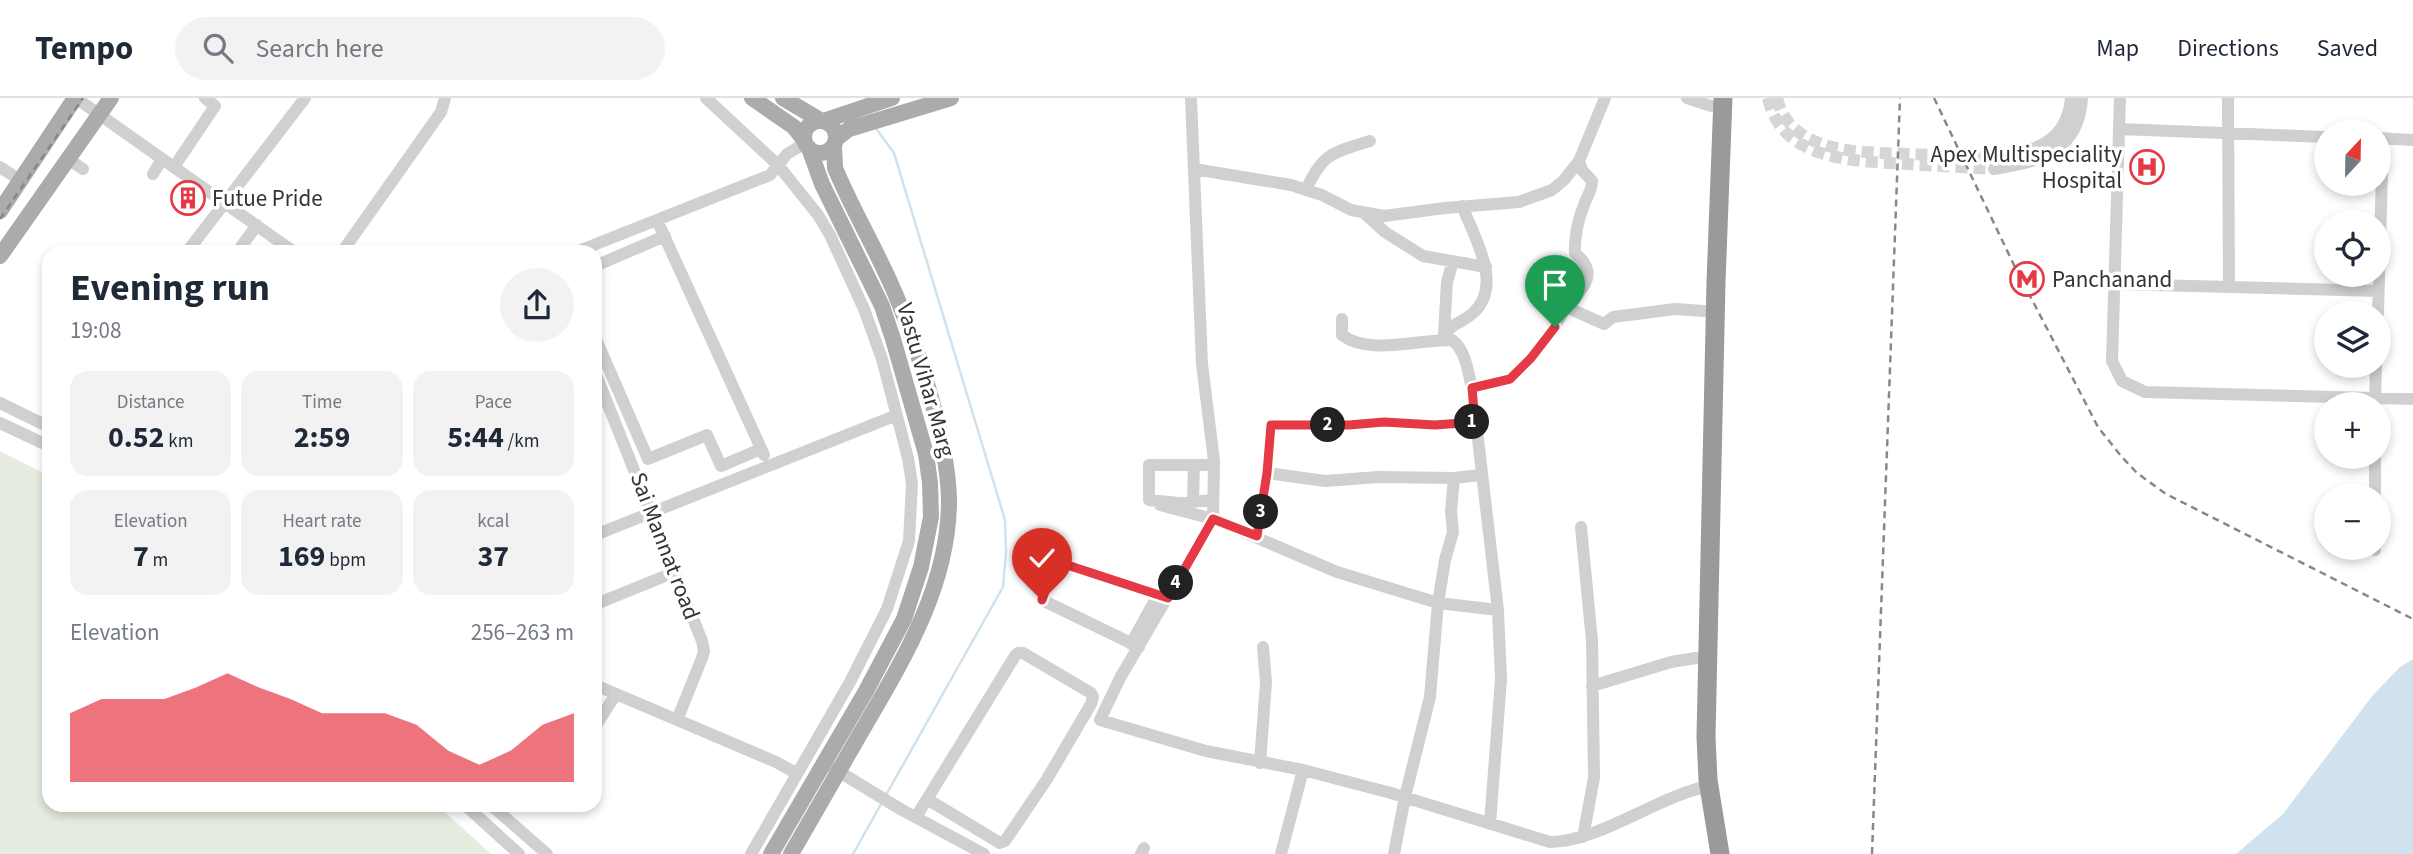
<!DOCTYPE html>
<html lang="en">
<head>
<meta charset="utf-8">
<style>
	body { margin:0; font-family:"Source Sans 3",sans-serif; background:#f2f2f3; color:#1f2937; height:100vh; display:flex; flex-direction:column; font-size:26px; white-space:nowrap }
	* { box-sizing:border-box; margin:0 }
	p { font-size:23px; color:#747a83 }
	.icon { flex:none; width:38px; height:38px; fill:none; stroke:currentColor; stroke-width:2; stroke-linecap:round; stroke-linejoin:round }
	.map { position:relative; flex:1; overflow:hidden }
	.drawer { position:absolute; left:42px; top:147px; width:560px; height:567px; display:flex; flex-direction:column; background:#fff; border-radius:21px; box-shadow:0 4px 10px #0003 }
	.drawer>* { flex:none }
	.needle { width:46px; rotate:22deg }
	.buttons { position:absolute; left:2314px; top:21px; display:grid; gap:14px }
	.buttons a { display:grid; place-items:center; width:77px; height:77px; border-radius:50%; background:#fff; box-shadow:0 4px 10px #0003; font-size:35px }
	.pin { position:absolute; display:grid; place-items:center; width:60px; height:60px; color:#fff; margin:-72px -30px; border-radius:50% 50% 50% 0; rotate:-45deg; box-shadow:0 0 7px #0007 }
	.pin .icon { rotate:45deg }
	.km { position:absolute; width:35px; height:35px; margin:-18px; border-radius:50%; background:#222; color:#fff; font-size:19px; line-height:35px; text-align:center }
	.round { display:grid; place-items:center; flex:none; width:74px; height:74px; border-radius:37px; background:#f2f2f3 }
	.summary { display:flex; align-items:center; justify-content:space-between; height:119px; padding:0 28px }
	h1 { font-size:38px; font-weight:700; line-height:52px }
	.stats { display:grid; grid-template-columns:repeat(3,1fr); gap:10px; height:119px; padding:7px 28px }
	.stats div { display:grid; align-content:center; border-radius:18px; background:#f2f2f3; text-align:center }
	.stats b { font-size:30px; font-weight:700 }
	.stats small { font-size:19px; font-weight:400 }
	.stats p { font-size:19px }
	.chart { height:196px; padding:14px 28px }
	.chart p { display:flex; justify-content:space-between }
	.chart svg { width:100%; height:126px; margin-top:7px; fill:#e63946; opacity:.7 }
	header { display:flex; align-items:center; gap:42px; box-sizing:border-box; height:98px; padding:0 35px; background:#fff; border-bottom:2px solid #e0e1e3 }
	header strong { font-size:33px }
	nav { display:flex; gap:38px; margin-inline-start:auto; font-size:24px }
	.search { width:490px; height:63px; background:#f2f2f3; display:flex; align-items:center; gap:18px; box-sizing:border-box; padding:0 24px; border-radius:38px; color:#747a83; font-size:26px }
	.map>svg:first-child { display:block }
	.green { fill:#e6ecdf }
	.water { fill:#cfe2ee }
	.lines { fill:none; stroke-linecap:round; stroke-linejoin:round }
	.stream { stroke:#cfe2ee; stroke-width:2.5 }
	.minor-tunnel { stroke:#d6d6d6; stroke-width:12; stroke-dasharray:12 6; stroke-linecap:butt }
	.minor { stroke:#d0d0d0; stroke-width:12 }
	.major { stroke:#ababab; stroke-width:16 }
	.highway { stroke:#9a9a9a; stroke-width:19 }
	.rail { stroke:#888; stroke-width:2.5; stroke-dasharray:7 5; stroke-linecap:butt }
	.route-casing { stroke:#fff; stroke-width:14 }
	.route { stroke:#e63946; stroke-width:9 }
	.labels { text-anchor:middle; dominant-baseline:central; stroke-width:7; stroke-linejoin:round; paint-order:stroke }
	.poi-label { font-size:23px; fill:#333; stroke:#fff; text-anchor:start }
	.street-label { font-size:23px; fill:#333; stroke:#fff }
</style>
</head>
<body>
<header>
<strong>Tempo</strong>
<div class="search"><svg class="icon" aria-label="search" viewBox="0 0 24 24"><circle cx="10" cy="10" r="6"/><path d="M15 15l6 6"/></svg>Search here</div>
<nav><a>Map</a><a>Directions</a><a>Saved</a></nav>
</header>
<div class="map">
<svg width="2413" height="756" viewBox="0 0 2413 756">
	<rect width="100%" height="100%" fill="#fff"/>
	<!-- green -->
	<path class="green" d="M0 353 49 378V707H437L491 756H0Z"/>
	<!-- water -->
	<path class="water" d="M2413 561V756H2236L2283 716 2373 597 2400 569Z"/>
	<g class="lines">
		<!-- stream -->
		<path class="stream" d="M875 29 894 55 1005 422 1006 454 1003 489 886 697
			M853 756 881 706"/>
		<!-- minor-tunnel -->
		<path class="minor-tunnel" d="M1768 0C1782 64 1856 63 1908 66 1936 68 1965 69 1994 71
			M1777 0C1790 57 1863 54 1909 56 1937 57 1966 58 1995 60"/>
		<!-- minor -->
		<path class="minor" d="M76 0 294 154
			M706 0 778 67 818 117 830 137 864 211 882 261 908 360 912 386 909 443 887 511 850 584 751 756
			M1191 0 1202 266 1214 363 1213 421 1120 580 1100 622 1206 653 1303 672 1391 695 1550 744C1599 744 1658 698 1709 688
			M1687 0 1711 8
			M2120 0 2112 263 2122 283 2145 294 2413 301
			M2228 0 2229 189
			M2119 31 2326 39
			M2378 40 2413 42
			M1995 60C2033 53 2067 46 2071 0
			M68 61 83 71
			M0 69 20 82
			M174 69 215 8 205 0
			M1194 71 1291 87 1322 97 1351 112 1384 118 1445 110 1519 104 1552 92 1564 82 1579 63 1605 0
			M1994 71C2039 64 2079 54 2082 0
			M153 76 162 61
			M1306 92C1323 54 1333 55 1370 43
			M1363 114 1385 134 1423 158 1486 169
			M657 122 764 357
			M187 154 305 0
			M237 154 257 127
			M342 154 441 14 445 0
			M576 154 770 77 787 56 805 45
			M595 168 665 138
			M2114 186 2378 193
			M1566 209C1583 190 1600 176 1575 155 1574 142 1578 122 1583 110 1586 99 1592 94 1592 83L1582 72 1579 63
			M2378 215 2383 41
			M1342 221V237C1369 258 1420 241 1452 242 1466 252 1468 275 1472 290L1498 512 1501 581 1490 726
			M1444 236 1447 184 1453 163
			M595 239 648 361 707 337 721 368 761 351
			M1441 242C1455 221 1458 228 1473 215 1504 188 1474 138 1462 108
			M595 274 702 543 704 553 702 560 677 622
			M1472 290C1484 287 1500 286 1510 280 1528 271 1556 227 1566 209L1604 226 1613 219 1675 211 1704 213
			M0 305 49 329
			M2375 306 2376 268
			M0 325 49 348
			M1267 375 1325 383 1378 379 1454 380 1480 377
			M1454 380 1451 413 1453 434 1445 462 1438 505 1498 512
			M2375 397V359
			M1213 402 1179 405 1149 402V367H1213
			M1193 403 1194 368
			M1160 407 1213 421 1337 474 1438 505 1430 599 1405 699 1394 756
			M1581 429 1592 543 1594 680 1583 739
			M595 437 897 317
			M1257 438 1267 375 1271 327 1349 328 1384 324 1435 327 1475 323
			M2375 452V450
			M595 509 601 504 675 474
			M1131 546 1158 497
			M1139 549 1042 502 1055 463 1168 500
			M595 587 776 664 796 675
			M1592 588 1671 564 1696 560
			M595 629 616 596
			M1260 665 1266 584 1263 549
			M833 670 902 712 984 756
			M465 707 519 756
			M491 707 547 756
			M916 719 1015 558 1018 555H1023L1091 595 1093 599 1091 606 1047 681 1005 743 1000 745 927 701
			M1141 756 1144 750
			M1281 756 1303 672"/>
		<!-- major -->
		<path class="major" d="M752 0 794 29 804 42
			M783 0 820 22
			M804 39a16 16 0 1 1 32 0a16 16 0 1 1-32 0Z
			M823 23 892 0
			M836 41 849 31 951 0
			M0 113 75 0
			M0 158 111 0
			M771 756 866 593 904 521 921 469 931 419 930 385 926 356 893 241 882 208 822 86 809 50
			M791 756C814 716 837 676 860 636 902 564 950 487 949 400 947 342 921 260 899 205 881 159 854 116 835 70L834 47"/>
		<!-- highway -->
		<path class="highway" d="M1720 756 1708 682 1706 639 1716 184 1723 0"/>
		<!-- rail -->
		<path class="rail" d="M1934 0 2013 165 2098 329 2121 358 2137 375 2166 396 2413 521
			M0 121 83 0
			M1872 756 1900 0"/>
	</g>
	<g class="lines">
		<!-- route casing -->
		<g class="route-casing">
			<path id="route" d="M1042 502 1055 463 1168 500 1213 421 1257 438 1267 375 1271 327H1349L1384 324 1435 327 1475 324 1472 290 1510 281 1531 260 1555 229"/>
		</g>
		<!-- route -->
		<use href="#route" class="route"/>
	</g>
	<!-- icons -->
	<defs>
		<g id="hospital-ring" transform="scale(1.75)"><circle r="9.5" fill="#fff" stroke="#e63946" stroke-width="1.5"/><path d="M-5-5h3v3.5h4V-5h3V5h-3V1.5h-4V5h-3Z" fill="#e63946"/></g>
		<g id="building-ring" transform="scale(1.75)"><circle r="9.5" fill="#fff" stroke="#e63946" stroke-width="1.5"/><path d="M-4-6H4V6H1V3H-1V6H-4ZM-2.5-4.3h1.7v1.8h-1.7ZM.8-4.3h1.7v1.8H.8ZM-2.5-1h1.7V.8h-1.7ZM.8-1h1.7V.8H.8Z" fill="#e63946"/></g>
		<g id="metro-ring" transform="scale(1.75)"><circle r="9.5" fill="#fff" stroke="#e63946" stroke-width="1.5"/><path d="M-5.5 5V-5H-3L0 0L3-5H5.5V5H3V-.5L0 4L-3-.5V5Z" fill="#e63946"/></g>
	</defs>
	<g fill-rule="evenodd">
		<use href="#hospital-ring" x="2147" y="69"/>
		<use href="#building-ring" x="188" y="100"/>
		<use href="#metro-ring" x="2027" y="181"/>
	</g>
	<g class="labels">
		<!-- poi labels -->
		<g class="poi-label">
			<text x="2122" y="56" text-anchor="end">Apex Multispeciality<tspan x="2122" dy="26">Hospital</tspan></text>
			<text x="212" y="100">Futue Pride</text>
			<text x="2052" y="181">Panchanand</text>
		</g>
		<!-- street labels -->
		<g class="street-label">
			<text transform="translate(926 282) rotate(74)">Vastu Vihar Marg</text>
			<text transform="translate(665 448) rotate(69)">Sai Mannat road</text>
		</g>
	</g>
</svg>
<div class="buttons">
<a><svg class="needle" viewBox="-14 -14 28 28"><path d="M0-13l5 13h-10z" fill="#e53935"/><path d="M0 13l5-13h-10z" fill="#747a83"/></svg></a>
<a><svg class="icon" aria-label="locate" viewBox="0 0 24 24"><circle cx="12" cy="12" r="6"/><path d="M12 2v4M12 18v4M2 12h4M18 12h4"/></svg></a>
<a><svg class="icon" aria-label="layers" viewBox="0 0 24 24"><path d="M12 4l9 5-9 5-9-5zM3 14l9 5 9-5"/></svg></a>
<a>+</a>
<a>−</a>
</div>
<div class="pin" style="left:1555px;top:229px;background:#1e9e55"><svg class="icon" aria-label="arrive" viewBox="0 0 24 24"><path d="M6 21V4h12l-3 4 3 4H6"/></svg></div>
<div class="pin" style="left:1042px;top:502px;background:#d93025"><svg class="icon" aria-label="check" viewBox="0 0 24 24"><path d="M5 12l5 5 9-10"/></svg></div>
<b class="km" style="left:1472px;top:324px">1</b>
<b class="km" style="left:1328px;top:327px">2</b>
<b class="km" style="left:1261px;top:414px">3</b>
<b class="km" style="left:1176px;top:485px">4</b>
<section class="drawer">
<div class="summary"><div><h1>Evening run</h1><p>19:08</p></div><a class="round"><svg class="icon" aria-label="share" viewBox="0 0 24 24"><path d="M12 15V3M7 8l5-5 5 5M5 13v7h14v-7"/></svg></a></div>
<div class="stats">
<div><p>Distance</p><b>0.52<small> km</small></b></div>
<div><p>Time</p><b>2:59</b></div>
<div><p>Pace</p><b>5:44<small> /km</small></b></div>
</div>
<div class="stats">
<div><p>Elevation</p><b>7<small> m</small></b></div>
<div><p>Heart rate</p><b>169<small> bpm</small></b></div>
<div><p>kcal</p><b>37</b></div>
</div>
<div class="chart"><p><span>Elevation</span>256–263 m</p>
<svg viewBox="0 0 160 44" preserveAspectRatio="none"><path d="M0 44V20L10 15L20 15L30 15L40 11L50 6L60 11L70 15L80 20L90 20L100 20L110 24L120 33L130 38L140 33L150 24L160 20V44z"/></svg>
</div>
</section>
</div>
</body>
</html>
